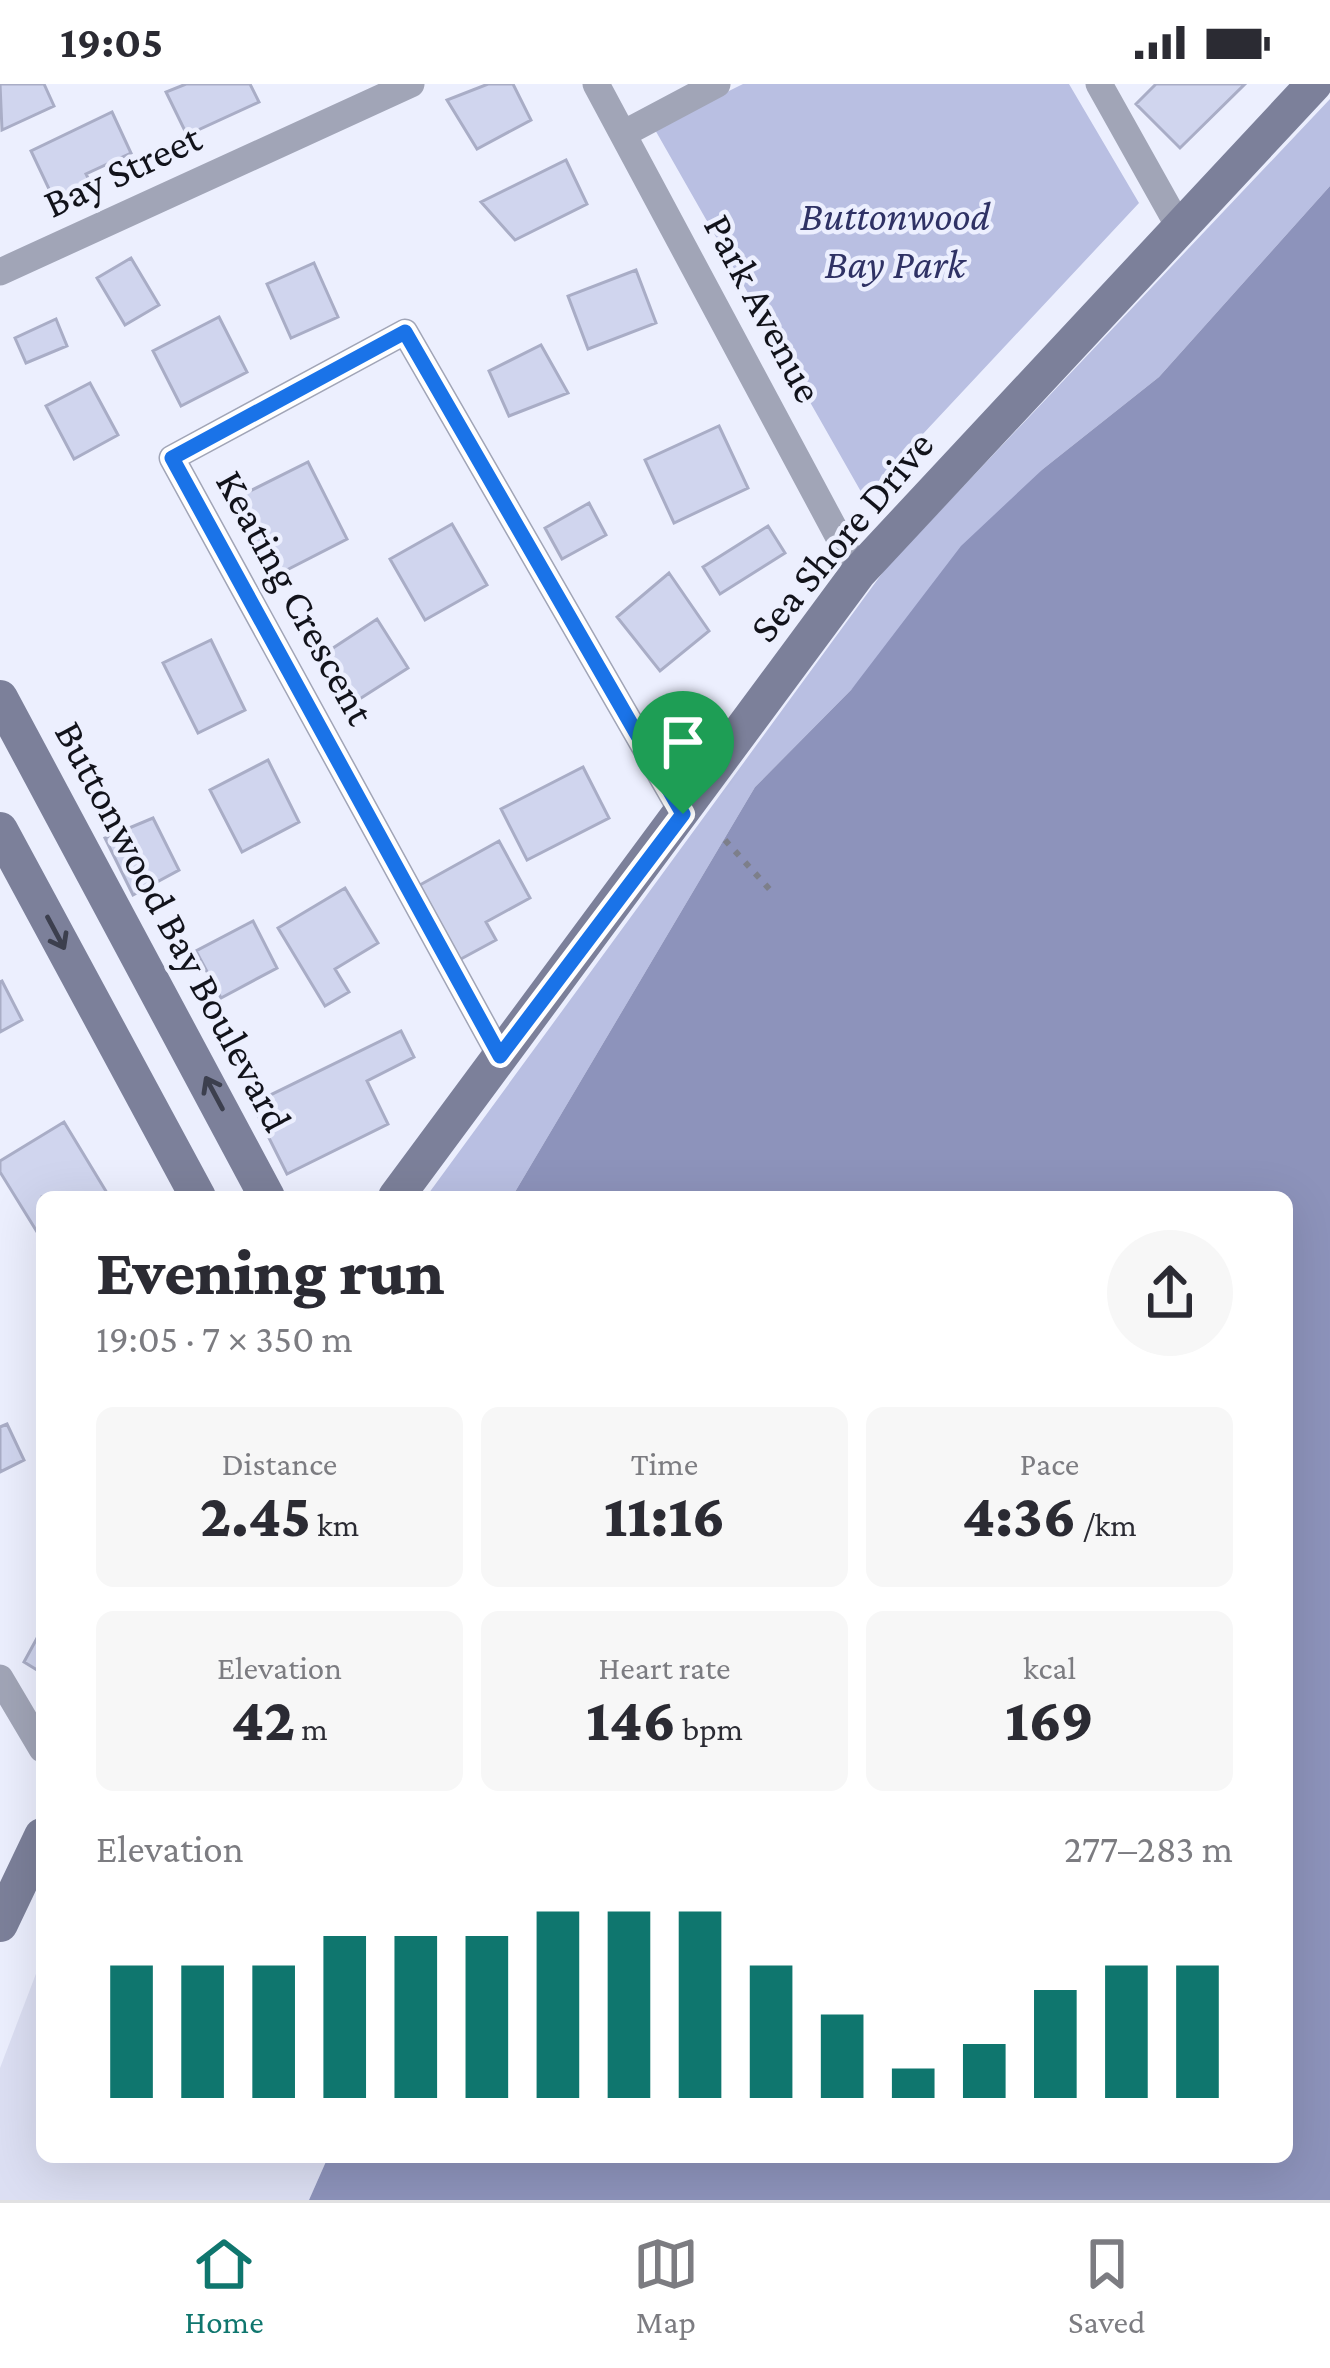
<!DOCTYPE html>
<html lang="en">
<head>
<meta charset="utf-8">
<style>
	body { margin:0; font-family:"Crimson Pro",serif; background:#f7f7f7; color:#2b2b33; height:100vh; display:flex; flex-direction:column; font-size:45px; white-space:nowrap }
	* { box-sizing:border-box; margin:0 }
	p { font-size:39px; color:#7c7c81 }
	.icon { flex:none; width:66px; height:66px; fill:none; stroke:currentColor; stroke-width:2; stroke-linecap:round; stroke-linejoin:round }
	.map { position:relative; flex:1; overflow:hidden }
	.sheet { position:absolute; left:36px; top:1107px; width:1257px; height:972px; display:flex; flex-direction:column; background:#fff; border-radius:18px; box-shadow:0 12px 48px #0002 }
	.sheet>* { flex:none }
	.pin { position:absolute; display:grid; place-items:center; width:102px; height:102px; color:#fff; margin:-123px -51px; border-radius:50% 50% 50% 0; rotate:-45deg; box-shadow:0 0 12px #0007 }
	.pin .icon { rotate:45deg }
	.round { display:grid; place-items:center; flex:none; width:126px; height:126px; border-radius:63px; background:#f7f7f7 }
	.overview { display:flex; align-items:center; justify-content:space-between; height:204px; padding:0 60px }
	h1 { font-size:66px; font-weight:800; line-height:90px }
	.stats { display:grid; grid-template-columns:repeat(3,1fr); gap:18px; height:204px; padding:12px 60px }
	.stats div { display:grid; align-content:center; border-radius:18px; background:#f7f7f7; text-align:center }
	.stats b { font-size:60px; font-weight:800 }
	.stats small { font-size:33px; font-weight:400 }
	.stats p { font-size:33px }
	.chart { height:336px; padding:24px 60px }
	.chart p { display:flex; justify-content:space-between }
	.chart svg { width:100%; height:216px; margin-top:12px; stroke:#0f766e; stroke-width:6 }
	.status { display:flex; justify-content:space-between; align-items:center; height:84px; padding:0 60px; background:#fff; direction:ltr }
	.status svg { height:33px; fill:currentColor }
	.menu { display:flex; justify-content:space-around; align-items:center; height:168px; border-top:3px solid #e1e1e2; background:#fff; font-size:33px; color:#7c7c81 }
	.menu a { display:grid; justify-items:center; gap:6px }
	.menu .active { color:#0f766e }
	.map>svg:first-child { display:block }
	.built { fill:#dcdff3 }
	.green { fill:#b9bfe2 }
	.water { fill:#8d93bb }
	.building { fill:#d0d5ee; stroke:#a9adc6; stroke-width:3 }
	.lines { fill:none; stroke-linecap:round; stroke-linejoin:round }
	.path { stroke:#7d7f8a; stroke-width:6; stroke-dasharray:6 9; stroke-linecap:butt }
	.street { stroke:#a1a5b7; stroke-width:27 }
	.secondary { stroke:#7c809a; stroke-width:36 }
	.oneway { stroke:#3c3f4e }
	.route-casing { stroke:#fff; stroke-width:24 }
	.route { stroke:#1a73e8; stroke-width:15 }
	.labels { text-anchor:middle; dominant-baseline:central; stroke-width:9; stroke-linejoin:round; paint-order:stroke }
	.street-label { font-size:42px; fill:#12131b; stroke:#eceffe }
	.park-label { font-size:42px; font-style:italic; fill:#2f3265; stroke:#eceffe }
</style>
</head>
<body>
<div class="status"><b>19:05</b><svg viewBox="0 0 49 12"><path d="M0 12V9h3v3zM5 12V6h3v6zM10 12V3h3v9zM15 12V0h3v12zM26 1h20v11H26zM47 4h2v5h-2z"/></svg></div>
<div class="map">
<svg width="1330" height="2116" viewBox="0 0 1330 2116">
	<rect width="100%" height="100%" fill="#eceffe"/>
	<!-- built -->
	<path class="built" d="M42 1874V2073H328L309 2116H0V1984Z"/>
	<!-- green -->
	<path class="green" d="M743 0H1069L1139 119 864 413 654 44Z
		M1330 15V102L1159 293 1043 385 851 606 755 703 512 1113H426L886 484Z"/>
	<!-- water -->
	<path class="water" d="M1330 102V2116H309L328 2073H1287V1113H512L755 703 851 606 961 462 1043 385 1159 293Z"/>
	<!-- building -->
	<path class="building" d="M0 0H44L54 22 2 46Z
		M186 0H250L259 18 187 51 166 8Z
		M488 0H513L531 36 477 65 447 16Z
		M1156 0H1245L1180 64 1136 20Z
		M112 28 131 69 86 90 94 106 58 124 31 67Z
		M566 76 587 120 515 156 481 118Z
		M131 174 159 221 125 241 97 194Z
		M314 179 338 233 291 254 267 200Z
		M636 186 656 239 588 265 568 212Z
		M219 233 247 288 181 322 153 267Z
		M56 235 67 262 26 279 15 254Z
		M541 261 568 309 509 332 489 287Z
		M90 299 118 351 74 375 46 322Z
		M719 342 748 404 674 439 645 376Z
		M308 378 347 455 273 493 234 415Z
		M589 419 606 451 562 475 545 444Z
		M452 440 487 501 425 536 390 475Z
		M768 442 785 469 720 510 703 483Z
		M669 489 709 547 660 587 617 533Z
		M377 535 408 584 358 616 327 568Z
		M211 556 245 626 198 649 163 579Z
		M268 676 299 738 242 768 210 706Z
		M583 683 609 734 527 776 501 725Z
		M153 734 179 786 133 811 105 754Z
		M499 757 530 814 486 838 496 856 459 876 418 802Z
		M345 804 378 859 335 885 349 908 325 922 278 844Z
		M253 837 277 884 221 914 196 867Z
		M2 897 22 936 0 948V898Z
		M401 947 414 973 367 997 388 1040 287 1090 252 1020Z
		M64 1038 107 1109 42 1113 39 1151 0 1088V1077Z
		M7 1340 24 1376 0 1388V1343Z
		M42 1545V1589L24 1578Z"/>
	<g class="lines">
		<!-- path -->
		<path class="path" d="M725 756 772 808"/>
		<!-- street -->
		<path class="street" d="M596 0 858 489
			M1099 0 1178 141
			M623 50 717 0
			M0 188 411 0
			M500 972 172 374 405 248 683 730
			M0 1594 42 1665"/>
		<!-- secondary -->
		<path class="secondary" d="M0 614 267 1113
			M0 746 198 1113
			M396 1113 858 489 1314 0
			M0 1840 42 1752"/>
	</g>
	<!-- one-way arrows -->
	<defs><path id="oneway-shaft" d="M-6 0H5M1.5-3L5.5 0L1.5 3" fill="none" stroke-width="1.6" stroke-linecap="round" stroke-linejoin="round" transform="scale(3)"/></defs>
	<g class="oneway">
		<use href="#oneway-shaft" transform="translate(56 849) rotate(62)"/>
		<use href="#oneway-shaft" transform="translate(214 1009) rotate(-118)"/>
	</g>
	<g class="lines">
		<!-- route casing -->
		<g class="route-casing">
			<path id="route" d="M405 248 683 730 500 972 172 374Z"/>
		</g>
		<!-- route -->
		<use href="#route" class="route"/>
	</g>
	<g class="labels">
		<!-- street labels -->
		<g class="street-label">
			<text transform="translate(122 86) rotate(-25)">Bay Street</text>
			<text transform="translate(764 224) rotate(62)">Park Avenue</text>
			<text transform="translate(841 452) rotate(-50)">Sea Shore Drive</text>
			<text transform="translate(296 513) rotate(61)">Keating Crescent</text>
			<text transform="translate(174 842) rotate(62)">Buttonwood Bay Boulevard</text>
		</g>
		<!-- park labels -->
		<g class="park-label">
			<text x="895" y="131">Buttonwood<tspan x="895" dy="48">Bay Park</tspan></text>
		</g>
	</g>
</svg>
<div class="pin" style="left:683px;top:730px;background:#1e9e55"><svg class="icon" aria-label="arrive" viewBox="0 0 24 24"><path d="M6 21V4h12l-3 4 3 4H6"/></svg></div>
<section class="sheet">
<div class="overview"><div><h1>Evening run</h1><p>19:05 · 7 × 350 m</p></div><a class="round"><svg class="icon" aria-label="share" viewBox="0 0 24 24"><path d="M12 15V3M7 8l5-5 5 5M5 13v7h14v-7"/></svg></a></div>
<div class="stats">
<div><p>Distance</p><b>2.45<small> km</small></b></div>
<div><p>Time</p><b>11:16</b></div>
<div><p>Pace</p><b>4:36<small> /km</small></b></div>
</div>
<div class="stats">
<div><p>Elevation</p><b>42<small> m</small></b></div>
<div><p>Heart rate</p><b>146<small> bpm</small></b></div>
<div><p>kcal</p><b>169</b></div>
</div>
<div class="chart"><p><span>Elevation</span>277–283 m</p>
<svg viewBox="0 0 160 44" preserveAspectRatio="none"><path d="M5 44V17M15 44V17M25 44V17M35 44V11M45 44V11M55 44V11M65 44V6M75 44V6M85 44V6M95 44V17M105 44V27M115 44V38M125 44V33M135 44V22M145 44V17M155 44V17"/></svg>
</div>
</section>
</div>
<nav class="menu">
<a class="active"><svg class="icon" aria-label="home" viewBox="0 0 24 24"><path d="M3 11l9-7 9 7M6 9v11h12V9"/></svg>Home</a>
<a><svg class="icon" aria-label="map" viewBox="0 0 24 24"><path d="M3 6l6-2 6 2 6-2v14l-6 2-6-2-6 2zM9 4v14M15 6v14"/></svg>Map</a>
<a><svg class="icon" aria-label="saved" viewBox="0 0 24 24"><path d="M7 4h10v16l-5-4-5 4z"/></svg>Saved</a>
</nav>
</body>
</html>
